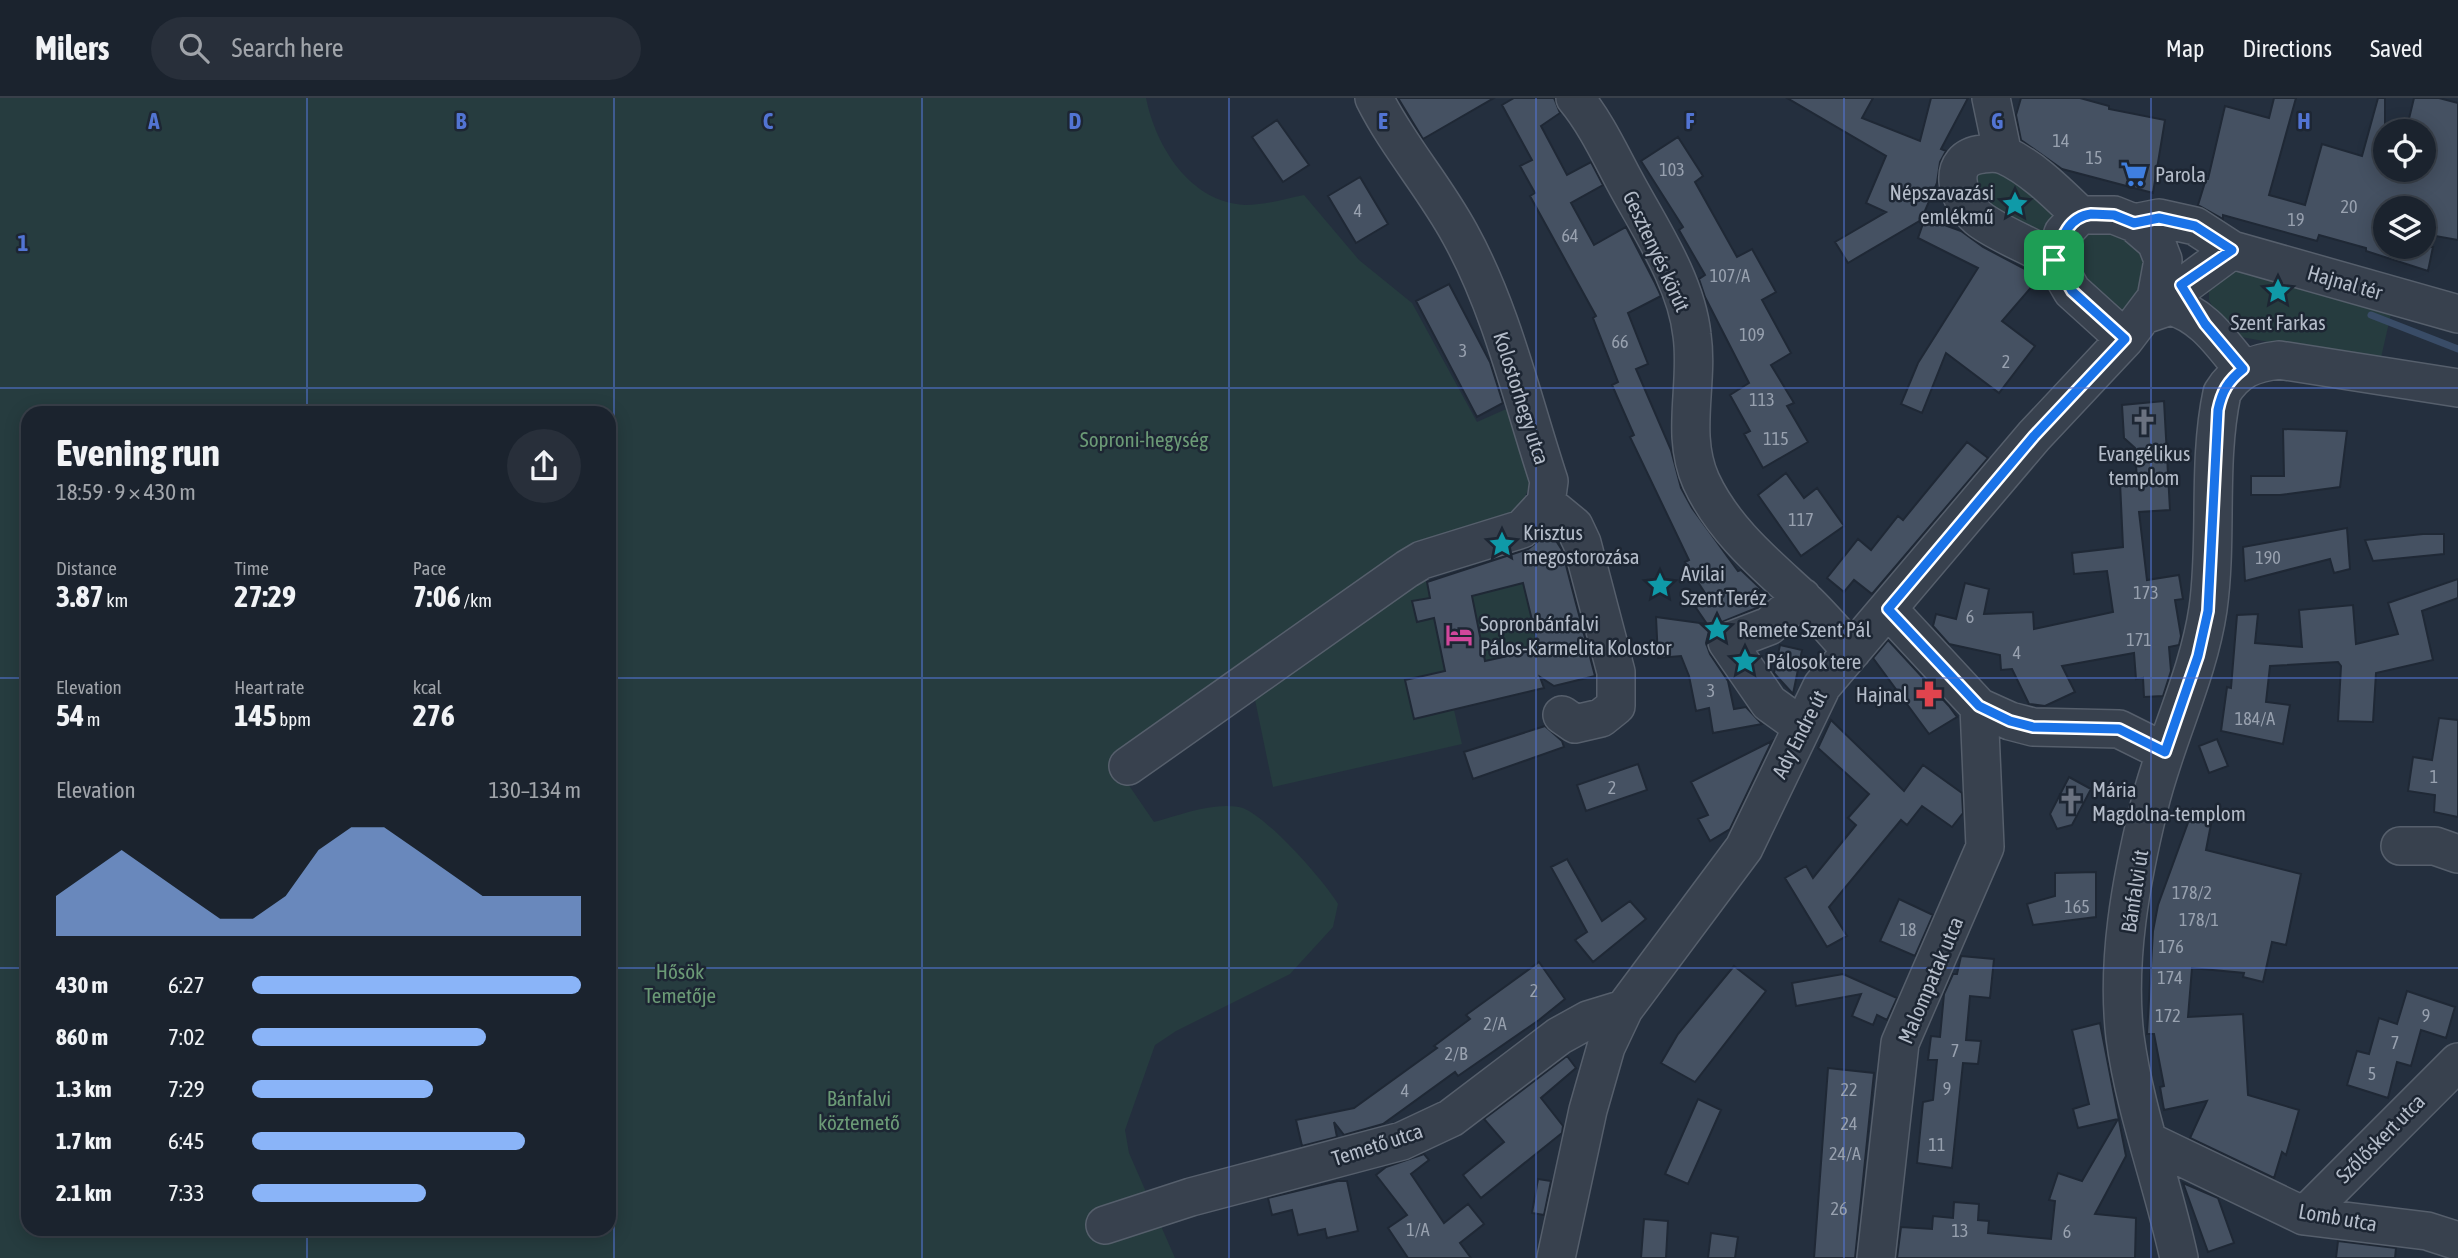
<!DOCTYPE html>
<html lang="en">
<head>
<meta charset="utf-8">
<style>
	body { margin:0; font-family:"Asap Condensed",sans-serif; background:#282f3a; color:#f1f3f6; height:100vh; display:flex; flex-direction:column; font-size:26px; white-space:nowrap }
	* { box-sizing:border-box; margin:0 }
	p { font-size:23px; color:#a0a4aa }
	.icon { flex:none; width:38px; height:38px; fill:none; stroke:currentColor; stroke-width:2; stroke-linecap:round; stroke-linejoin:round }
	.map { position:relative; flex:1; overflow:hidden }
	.drawer { position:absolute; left:21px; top:308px; width:595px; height:830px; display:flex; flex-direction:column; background:#1b232e; border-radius:21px; box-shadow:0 4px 18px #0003,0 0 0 2px #39404a }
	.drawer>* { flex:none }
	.tools { position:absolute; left:2373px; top:21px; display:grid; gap:14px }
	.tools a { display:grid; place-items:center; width:63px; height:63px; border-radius:50%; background:#1b232e; box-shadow:0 4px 18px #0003,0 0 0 2px #39404a; font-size:35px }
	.pin { position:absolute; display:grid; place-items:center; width:60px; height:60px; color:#fff; margin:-30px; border-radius:14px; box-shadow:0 4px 10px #0006 }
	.round { display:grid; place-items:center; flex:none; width:74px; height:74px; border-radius:37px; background:#282f3a }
	.summary { display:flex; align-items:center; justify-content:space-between; height:119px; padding:0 35px }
	h1 { font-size:38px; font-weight:700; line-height:52px }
	.stats { display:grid; grid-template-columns:repeat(3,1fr); gap:10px; height:119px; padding:7px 35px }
	.stats div { display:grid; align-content:center }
	.stats b { font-size:30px; font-weight:700 }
	.stats small { font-size:19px; font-weight:400 }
	.stats p { font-size:19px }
	.chart { height:196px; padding:14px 35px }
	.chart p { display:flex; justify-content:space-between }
	.chart svg { width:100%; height:126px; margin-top:7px; fill:#8ab4f8; opacity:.7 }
	ul { padding:0 35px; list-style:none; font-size:23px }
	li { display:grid; grid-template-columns:112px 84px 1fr; align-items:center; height:52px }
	li i { height:18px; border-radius:9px; background:#8ab4f8 }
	header { display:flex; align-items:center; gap:42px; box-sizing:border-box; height:98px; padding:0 35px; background:#1b232e; border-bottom:2px solid #39404a }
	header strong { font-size:33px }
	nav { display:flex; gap:38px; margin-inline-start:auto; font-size:24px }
	.search { width:490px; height:63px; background:#282f3a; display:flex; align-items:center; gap:18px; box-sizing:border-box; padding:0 24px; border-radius:38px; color:#a0a4aa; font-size:26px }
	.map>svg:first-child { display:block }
	.green { fill:#263c3f; fill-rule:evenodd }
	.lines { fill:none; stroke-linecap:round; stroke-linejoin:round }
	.stream { stroke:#394c67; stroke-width:7 }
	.building { fill:#455162; stroke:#1f2835; stroke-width:2; fill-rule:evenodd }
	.minor-casing { stroke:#565f6c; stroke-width:40 }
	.minor { stroke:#38414e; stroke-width:37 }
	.route-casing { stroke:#fff; stroke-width:14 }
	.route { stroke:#1a73e8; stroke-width:9 }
	.grid { fill:none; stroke:#5274d3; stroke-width:2; stroke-opacity:0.55 }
	.labels { text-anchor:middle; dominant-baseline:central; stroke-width:5; stroke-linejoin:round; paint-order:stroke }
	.number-label { font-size:18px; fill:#98a1af }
	.poi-label { font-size:21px; fill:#b4bcc9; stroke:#1d2633; text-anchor:start }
	.street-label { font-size:21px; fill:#b4bcc9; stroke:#1d2633 }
	.park-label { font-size:21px; fill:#6b9a76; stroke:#1d2633 }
	.grid-label { font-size:23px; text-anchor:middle; font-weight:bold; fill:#5274d3; stroke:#1d2633; stroke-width:5; stroke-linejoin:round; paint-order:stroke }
</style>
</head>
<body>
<header>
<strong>Milers</strong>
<div class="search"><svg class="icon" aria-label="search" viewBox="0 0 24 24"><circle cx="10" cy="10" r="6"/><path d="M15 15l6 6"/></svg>Search here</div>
<nav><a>Map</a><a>Directions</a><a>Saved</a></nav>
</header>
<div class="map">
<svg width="2458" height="1160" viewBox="0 0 2458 1160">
	<rect width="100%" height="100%" fill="#242f3e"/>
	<!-- green -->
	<path class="green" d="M0 0H1146C1156 49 1190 104 1245 107 1265 107 1285 101 1304 97L1359 162 1412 205 1477 324 1513 308C1526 350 1545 381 1512 418L1115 667 1154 724C1180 717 1212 704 1239 709 1263 713 1325 784 1338 806L1333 829 1290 876 1176 933 1155 947 1125 1032 1129 1055 1175 1160H0ZM28 315H609V1130H28Z
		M1974 51 2070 105 2050 153 1977 113Z
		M2073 107 2160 155 2122 224 2103 217 2056 131Z
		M2230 171 2393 207 2380 264 2236 238 2214 212 2209 202V190Z
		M1424 472 1430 500 1412 504 1417 524 1434 520 1445 573 1405 583 1414 621 1454 612 1462 646 1273 689 1253 592Z
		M1523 485 1539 551 1485 563 1472 498Z"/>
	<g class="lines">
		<!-- stream -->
		<path class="stream" d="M2371 217 2458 251"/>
	</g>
	<!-- building -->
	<path class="building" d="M1398 0H1494L1423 41Z
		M1514 0H1554L1560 15 1541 28 1567 77 1591 64 1603 87 1571 105 1594 147 1626 129 1655 185 1661 198 1628 215 1648 266 1636 271 1671 352 1681 390 1692 410 1738 473 1741 472 1761 491 1751 497 1759 509 1719 525 1709 533 1706 545 1710 556 1728 583 1734 611 1746 609 1762 626 1713 635 1709 610 1696 613 1689 578 1681 558 1658 560 1656 519 1707 526 1692 504 1705 495 1685 464 1689 462 1630 339 1634 337 1612 287 1618 284 1593 220 1596 218 1530 98 1535 95 1520 68 1532 62 1502 7Z
		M1787 0H1873L1862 20 1920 43 1931 0H1968L1941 51 1946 53 1940 64 1937 85 1921 122 1848 165 1835 144 1886 114 1866 105 1886 58Z
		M2021 0H2080L2109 8V11L2165 22 2153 95 2062 71 2021 42 2016 17Z
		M2274 0H2296L2269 97 2305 107 2322 46 2362 58 2378 0H2385V72H2424V33H2406L2414 0H2439L2458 5V142L2424 136V110H2385V149H2433L2428 173 2366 153V150L2319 137 2317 143 2223 117V121L2198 107 2206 81H2208L2225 8 2269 20Z
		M1277 22 1309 67 1283 84 1252 39Z
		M1678 39 1703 78 1695 84 1737 159 1752 151 1776 194 1762 202 1791 255 1771 267 1794 305 1787 308 1808 344 1763 370 1744 336 1750 333 1730 297 1749 285 1705 199 1699 181 1705 177 1679 132 1683 129 1641 63Z
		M1360 79 1388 126 1356 145 1328 98Z
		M1925 120 1961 133 1983 149 2040 179 2002 223 2035 248 1999 295 1946 255 1922 315 1901 306 1918 265 1978 170 1918 140Z
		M1449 186 1490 264 1503 305 1477 319 1416 203Z
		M2164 303 2170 412 2139 414 2147 482 2179 477 2183 501 2175 502 2181 538 2179 547 2169 549 2171 573 2163 598 2144 599 2143 580 2136 581 2134 555 2062 568 2075 594 2045 608 2029 606 2012 571 2001 572 2000 557 1949 546 1933 528 1936 516 1956 521 1965 485 1989 491 1984 516 2033 514 2034 531 2113 514 2107 473 2074 476 2072 455 2123 449 2120 384 2137 383 2135 350 2124 340 2122 307Z
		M2283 331 2347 333 2340 389 2280 397H2251V378H2284Z
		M1967 344 1988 360 1872 496 1854 482 1844 494 1827 480 1858 441 1871 452 1898 418 1903 422Z
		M1786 375 1804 400 1817 390 1844 428 1801 458 1758 397Z
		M2347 430 2350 471 2334 475 2330 461 2245 483 2243 449Z
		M2423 436H2444V456L2373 463 2365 442Z
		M1553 438 1562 452 1595 578 1554 588 1540 579 1544 590 1414 621 1405 582 1445 573 1434 520 1417 524 1412 503 1430 500 1427 484 1528 451 1541 441ZM1523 485 1539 551 1485 563 1472 498Z
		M2458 481V500L2422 513 2433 562 2376 575 2373 624 2338 623 2341 568 2338 564 2270 568 2266 604 2290 607 2283 646 2221 633 2227 589 2231 590 2237 517 2258 516 2255 545 2302 549 2299 512 2353 507 2356 546 2398 536 2388 505Z
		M1888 542 1949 608 1957 619 1929 636 1873 560Z
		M1780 547 1802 552 1793 596 1774 575Z
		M2439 620 2458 622V719L2434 714 2435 697 2408 693 2413 659 2432 662Z
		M1831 622 1904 693 1923 667 1962 695 1963 715 1952 729 1922 708 1907 727 1901 722 1829 809 1847 838 1827 849 1785 780 1806 768 1813 780 1856 727 1848 720 1869 696 1818 650Z
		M1545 628 1562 643 1564 649 1473 681 1464 654Z
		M2217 641 2228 668 2209 675 2199 648Z
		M1772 643 1730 731 1710 743 1698 721 1708 717 1691 684Z
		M1638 666 1647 692 1586 713 1577 687Z
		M2069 679 2091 691 2072 727 2057 731 2050 716Z
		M2193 711 2212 721 2206 752 2301 776 2286 847 2272 844 2263 884 2243 879 2244 875 2192 870 2188 919 2243 916 2248 997 2299 1012 2286 1057 2282 1054 2274 1080 2190 1040 2207 1003 2164 1012 2160 989 2164 988 2154 936H2147L2153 833 2158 807Z
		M1567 761 1602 823 1630 803 1646 821 1593 864 1575 842 1587 834 1551 769Z
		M2096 774V819L2033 827 2027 806 2055 798V775Z
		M1899 801 1933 817 1915 858 1880 843Z
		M1961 858 1994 861 1990 900 1970 898 1966 942 1981 943 1978 966 1963 965 1952 1070 1917 1065 1923 1004 1933 1002 1937 962H1928L1931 938 1940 939 1944 896 1953 876H1957Z
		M1539 864 1565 901 1539 922 1458 978 1455 974 1383 1026 1344 1037 1334 1024 1337 1039 1302 1048 1296 1022 1354 1010 1437 950 1434 948 1470 921 1466 917Z
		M1734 868 1766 893 1695 984 1661 965 1678 936Z
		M1843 876 1897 900 1887 922 1877 917 1873 927 1852 918 1861 896 1796 908 1792 885Z
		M2407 893 2455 909 2446 940 2421 932 2411 968 2397 964 2388 1000 2347 987 2357 953 2369 956 2379 920 2397 926Z
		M2100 925 2126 1058 2095 1116 2136 1120 2135 1160H1897L1901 1129 1932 1131 1933 1118 1953 1120 1954 1104 1979 1106 1978 1122 1989 1123 1988 1135 2051 1141 2055 1103 2049 1102 2058 1075 2082 1083 2118 1021 2078 1030 2073 1011 2089 1006 2072 932Z
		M1567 958 1576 970 1541 1000 1563 1028 1562 1035 1481 1100 1463 1077 1504 1044 1484 1021Z
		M1828 970 1874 975 1855 1160H1814Z
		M1698 1001 1721 1012 1688 1086 1665 1076Z
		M1424 1056 1429 1062 1411 1076 1444 1125 1468 1106 1484 1126 1460 1145 1471 1160H1408L1388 1130 1407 1117 1376 1077 1386 1069Z
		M1538 1081 1551 1083 1544 1117 1532 1115Z
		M1338 1083H1347L1358 1133 1327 1140 1325 1131 1298 1137 1292 1112 1272 1117 1268 1100Z
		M2183 1085 2218 1100 2234 1145 2208 1154Z
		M1644 1121 1668 1123 1666 1160H1641Z
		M1711 1135 1738 1139 1735 1160H1708Z
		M2338 1143 2396 1150 2395 1160H2336Z"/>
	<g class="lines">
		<!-- minor casing -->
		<g class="minor-casing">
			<path id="minor" d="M1575 0C1595 24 1609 54 1624 82 1649 129 1686 182 1692 237 1699 286 1680 336 1701 383 1723 431 1764 465 1801 499 1819 515 1835 535 1852 553
				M1991 0 2003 57
				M2134 125 2159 120 2195 128 2232 152 2458 216
				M2054 162C2032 148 1996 135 1978 120 1957 102 1944 60 1983 56 1990 55 1998 55 2004 57 2033 70 2058 96 2080 117
				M2148 214 2232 152
				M2144 217 2170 208C2203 216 2222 246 2243 271
				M1546 405 1574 428 1582 445 1616 574V608L1601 620 1575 626 1562 617
				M1888 511 1979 609 2010 623 2033 629 2119 631 2165 654
				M1801 628 1769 605 1727 544 1769 528 1802 499
				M1128 668 1407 471 1422 462 1522 431 1546 405 1549 383C1522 301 1502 212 1460 136 1434 88 1398 48 1374 0
				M2400 748H2435L2458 756
				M2148 1043 2304 1118 2427 1133 2458 1143
				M2304 1118 2458 964
				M1105 1127 1191 1099 1402 1043 1451 1020 1559 938 1588 922 1624 911
				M1556 1160 1588 1012 1606 949 1624 911 1744 750 1822 588 2034 338 2125 241 2156 200 2163 162 2156 144 2134 125 2114 117H2080L2063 135 2054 162 2072 193 2125 241
				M1876 1160 1900 945 1985 749 1979 609
				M2179 1160C2163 1086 2135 1014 2125 939 2116 863 2131 782 2149 709 2165 642 2198 579 2208 511 2218 440 2207 366 2222 295 2236 272 2253 265 2279 262L2458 290"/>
		</g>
		<!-- minor -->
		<use href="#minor" class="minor"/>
	</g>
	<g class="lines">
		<!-- route casing -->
		<g class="route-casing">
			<path id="route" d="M2091 116 2114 117 2134 125 2159 120 2195 128 2232 152 2181 187 2205 226 2243 271C2228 283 2222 293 2218 312L2208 513 2198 558 2165 654 2119 631 2033 629 2010 623 1979 608 1888 511 2034 338 2125 241 2072 193 2054 162C2061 142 2067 119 2091 116Z"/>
		</g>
		<!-- route -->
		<use href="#route" class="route"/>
	</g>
	<!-- grid -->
	<path class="grid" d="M307 0V315M614 0V1160M922 0V1160M1229 0V1160M1536 0V1160M1844 0V1160M2151 0V1160M0 290H2458M0 580H28M609 580H2458M0 870H28M609 870H2458M307 1130V1160"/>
	<!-- icons -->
	<defs>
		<g id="supermarket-bare" transform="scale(2.1)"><path d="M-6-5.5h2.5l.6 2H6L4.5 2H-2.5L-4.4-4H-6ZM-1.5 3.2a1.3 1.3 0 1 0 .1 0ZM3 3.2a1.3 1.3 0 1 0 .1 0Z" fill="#3f7fe0" stroke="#1d2633" stroke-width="2.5" paint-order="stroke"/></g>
		<g id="sight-bare" transform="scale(2.1)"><path d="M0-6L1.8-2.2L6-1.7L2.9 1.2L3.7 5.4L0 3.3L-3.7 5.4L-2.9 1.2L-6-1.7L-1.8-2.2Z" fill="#0f9aa8" stroke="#1d2633" stroke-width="2.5" paint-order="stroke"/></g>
		<g id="church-bare" transform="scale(2.1)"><path d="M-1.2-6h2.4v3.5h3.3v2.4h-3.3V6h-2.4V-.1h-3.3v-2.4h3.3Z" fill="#6b7280" stroke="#1d2633" stroke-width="2.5" paint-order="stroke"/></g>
		<g id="hotel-bare" transform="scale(2.1)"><path d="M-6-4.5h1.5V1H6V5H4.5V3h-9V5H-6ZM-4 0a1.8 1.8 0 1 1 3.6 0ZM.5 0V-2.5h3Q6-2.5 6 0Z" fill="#d1479c" stroke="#1d2633" stroke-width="2.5" paint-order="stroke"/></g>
		<g id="pharmacy-bare" transform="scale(2.1)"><path d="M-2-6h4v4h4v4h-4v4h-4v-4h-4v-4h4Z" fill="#e0444e" stroke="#1d2633" stroke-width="2.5" paint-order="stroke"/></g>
	</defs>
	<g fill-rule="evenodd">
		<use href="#supermarket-bare" x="2134" y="76"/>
		<use href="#sight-bare" x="2015" y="106"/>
		<use href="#sight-bare" x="2278" y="193"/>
		<use href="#church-bare" x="2144" y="324"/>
		<use href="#sight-bare" x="1502" y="446"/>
		<use href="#sight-bare" x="1660" y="487"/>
		<use href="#sight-bare" x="1717" y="531"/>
		<use href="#hotel-bare" x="1459" y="537"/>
		<use href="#sight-bare" x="1745" y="563"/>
		<use href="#pharmacy-bare" x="1929" y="596"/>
		<use href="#church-bare" x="2071" y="703"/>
	</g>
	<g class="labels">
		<!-- number labels -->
		<g class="number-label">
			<text x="2061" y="42">14</text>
			<text x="2094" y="59">15</text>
			<text x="1672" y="71">103</text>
			<text x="2349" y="108">20</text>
			<text x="1358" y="112">4</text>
			<text x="2296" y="121">19</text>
			<text x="1570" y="137">64</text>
			<text x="1730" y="177">107/A</text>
			<text x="1752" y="236">109</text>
			<text x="1620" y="243">66</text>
			<text x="1463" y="252">3</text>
			<text x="2006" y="263">2</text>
			<text x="1762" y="301">113</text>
			<text x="1776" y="340">115</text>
			<text x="1801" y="421">117</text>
			<text x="2268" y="459">190</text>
			<text x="2146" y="494">173</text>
			<text x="1970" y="518">6</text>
			<text x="2139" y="541">171</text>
			<text x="2017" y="554">4</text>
			<text x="1711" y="592">3</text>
			<text x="2255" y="620">184/A</text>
			<text x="2434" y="678">1</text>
			<text x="1612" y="689">2</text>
			<text x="2192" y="794">178/2</text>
			<text x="2077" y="808">165</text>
			<text x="2199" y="821">178/1</text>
			<text x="1908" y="831">18</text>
			<text x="2171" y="848">176</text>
			<text x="2170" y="879">174</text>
			<text x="1534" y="892">2</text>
			<text x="2168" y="917">172</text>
			<text x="2426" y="917">9</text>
			<text x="1495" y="925">2/A</text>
			<text x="2395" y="944">7</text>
			<text x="1955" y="952">7</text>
			<text x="1456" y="955">2/B</text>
			<text x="2372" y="975">5</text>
			<text x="1947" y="990">9</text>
			<text x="1849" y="991">22</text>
			<text x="1405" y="992">4</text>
			<text x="1849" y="1025">24</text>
			<text x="1937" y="1046">11</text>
			<text x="1845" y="1055">24/A</text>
			<text x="1839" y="1110">26</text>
			<text x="1418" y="1131">1/A</text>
			<text x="1960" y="1132">13</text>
			<text x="2067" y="1133">6</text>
		</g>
		<!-- poi labels -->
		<g class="poi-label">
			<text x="2155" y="76">Parola</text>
			<text x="1994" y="94" text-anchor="end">Népszavazási<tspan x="1994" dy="24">emlékmű</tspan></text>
			<text x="2278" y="224" text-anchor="middle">Szent Farkas</text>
			<text x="2144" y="355" text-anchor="middle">Evangélikus<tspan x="2144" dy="24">templom</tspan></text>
			<text x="1523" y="434">Krisztus<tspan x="1523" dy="24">megostorozása</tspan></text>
			<text x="1681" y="475">Avilai<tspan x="1681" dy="24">Szent Teréz</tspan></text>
			<text x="1480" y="525">Sopronbánfalvi<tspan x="1480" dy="24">Pálos-Karmelita Kolostor</tspan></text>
			<text x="1738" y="531">Remete Szent Pál</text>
			<text x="1766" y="563">Pálosok tere</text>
			<text x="1908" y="596" text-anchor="end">Hajnal</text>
			<text x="2092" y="691">Mária<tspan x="2092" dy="24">Magdolna-templom</tspan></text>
		</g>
		<!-- street labels -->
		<g class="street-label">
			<text transform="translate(1657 153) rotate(65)">Gesztenyés körút</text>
			<text transform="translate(2345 184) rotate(16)">Hajnal tér</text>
			<text transform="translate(1522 300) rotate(72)">Kolostorhegy utca</text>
			<text transform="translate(1799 636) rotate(-63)">Ady Endre út</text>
			<text transform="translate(2134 793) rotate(-81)">Bánfalvi út</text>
			<text transform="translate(1930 882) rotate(-67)">Malompatak utca</text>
			<text transform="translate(2380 1040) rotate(-45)">Szőlőskert utca</text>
			<text transform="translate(1377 1046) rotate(-18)">Temető utca</text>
			<text transform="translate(2338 1119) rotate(10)">Lomb utca</text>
		</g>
		<!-- park labels -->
		<g class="park-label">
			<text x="1144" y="341">Soproni-hegység</text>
			<text x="680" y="873">Hősök<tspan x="680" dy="24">Temetője</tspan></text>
			<text x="859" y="1000">Bánfalvi<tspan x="859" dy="24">köztemető</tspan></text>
		</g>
	</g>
	<g class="grid-label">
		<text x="154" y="31">A</text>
		<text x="461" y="31">B</text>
		<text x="768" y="31">C</text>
		<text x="1075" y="31">D</text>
		<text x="1383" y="31">E</text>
		<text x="1690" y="31">F</text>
		<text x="1997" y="31">G</text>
		<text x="2304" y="31">H</text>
		<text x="23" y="153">1</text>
	</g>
</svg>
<div class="tools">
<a><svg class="icon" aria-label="locate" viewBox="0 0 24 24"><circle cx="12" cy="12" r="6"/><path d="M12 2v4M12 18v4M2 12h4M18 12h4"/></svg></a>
<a><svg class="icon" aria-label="layers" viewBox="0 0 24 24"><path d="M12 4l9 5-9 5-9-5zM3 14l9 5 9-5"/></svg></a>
</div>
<div class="pin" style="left:2054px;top:162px;background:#1e9e55"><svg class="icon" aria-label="arrive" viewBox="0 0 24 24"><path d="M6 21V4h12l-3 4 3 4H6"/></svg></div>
<section class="drawer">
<div class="summary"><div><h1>Evening run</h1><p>18:59 · 9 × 430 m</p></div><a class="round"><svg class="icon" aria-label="share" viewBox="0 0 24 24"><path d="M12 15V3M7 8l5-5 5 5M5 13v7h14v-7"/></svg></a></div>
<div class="stats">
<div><p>Distance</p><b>3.87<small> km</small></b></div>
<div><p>Time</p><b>27:29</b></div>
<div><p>Pace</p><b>7:06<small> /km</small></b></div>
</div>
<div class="stats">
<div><p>Elevation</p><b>54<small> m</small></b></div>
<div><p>Heart rate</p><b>145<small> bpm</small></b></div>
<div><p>kcal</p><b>276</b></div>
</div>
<div class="chart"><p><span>Elevation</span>130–134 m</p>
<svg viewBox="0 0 160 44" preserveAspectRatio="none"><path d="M0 44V30L10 22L20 14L30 22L40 30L50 38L60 38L70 30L80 14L90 6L100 6L110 14L120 22L130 30L140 30L150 30L160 30V44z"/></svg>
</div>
<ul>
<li><b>430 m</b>6:27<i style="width:100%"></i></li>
<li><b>860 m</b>7:02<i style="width:71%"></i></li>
<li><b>1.3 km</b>7:29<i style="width:55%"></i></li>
<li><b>1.7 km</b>6:45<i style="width:83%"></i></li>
<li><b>2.1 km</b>7:33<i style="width:53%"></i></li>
</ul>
</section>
</div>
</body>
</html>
